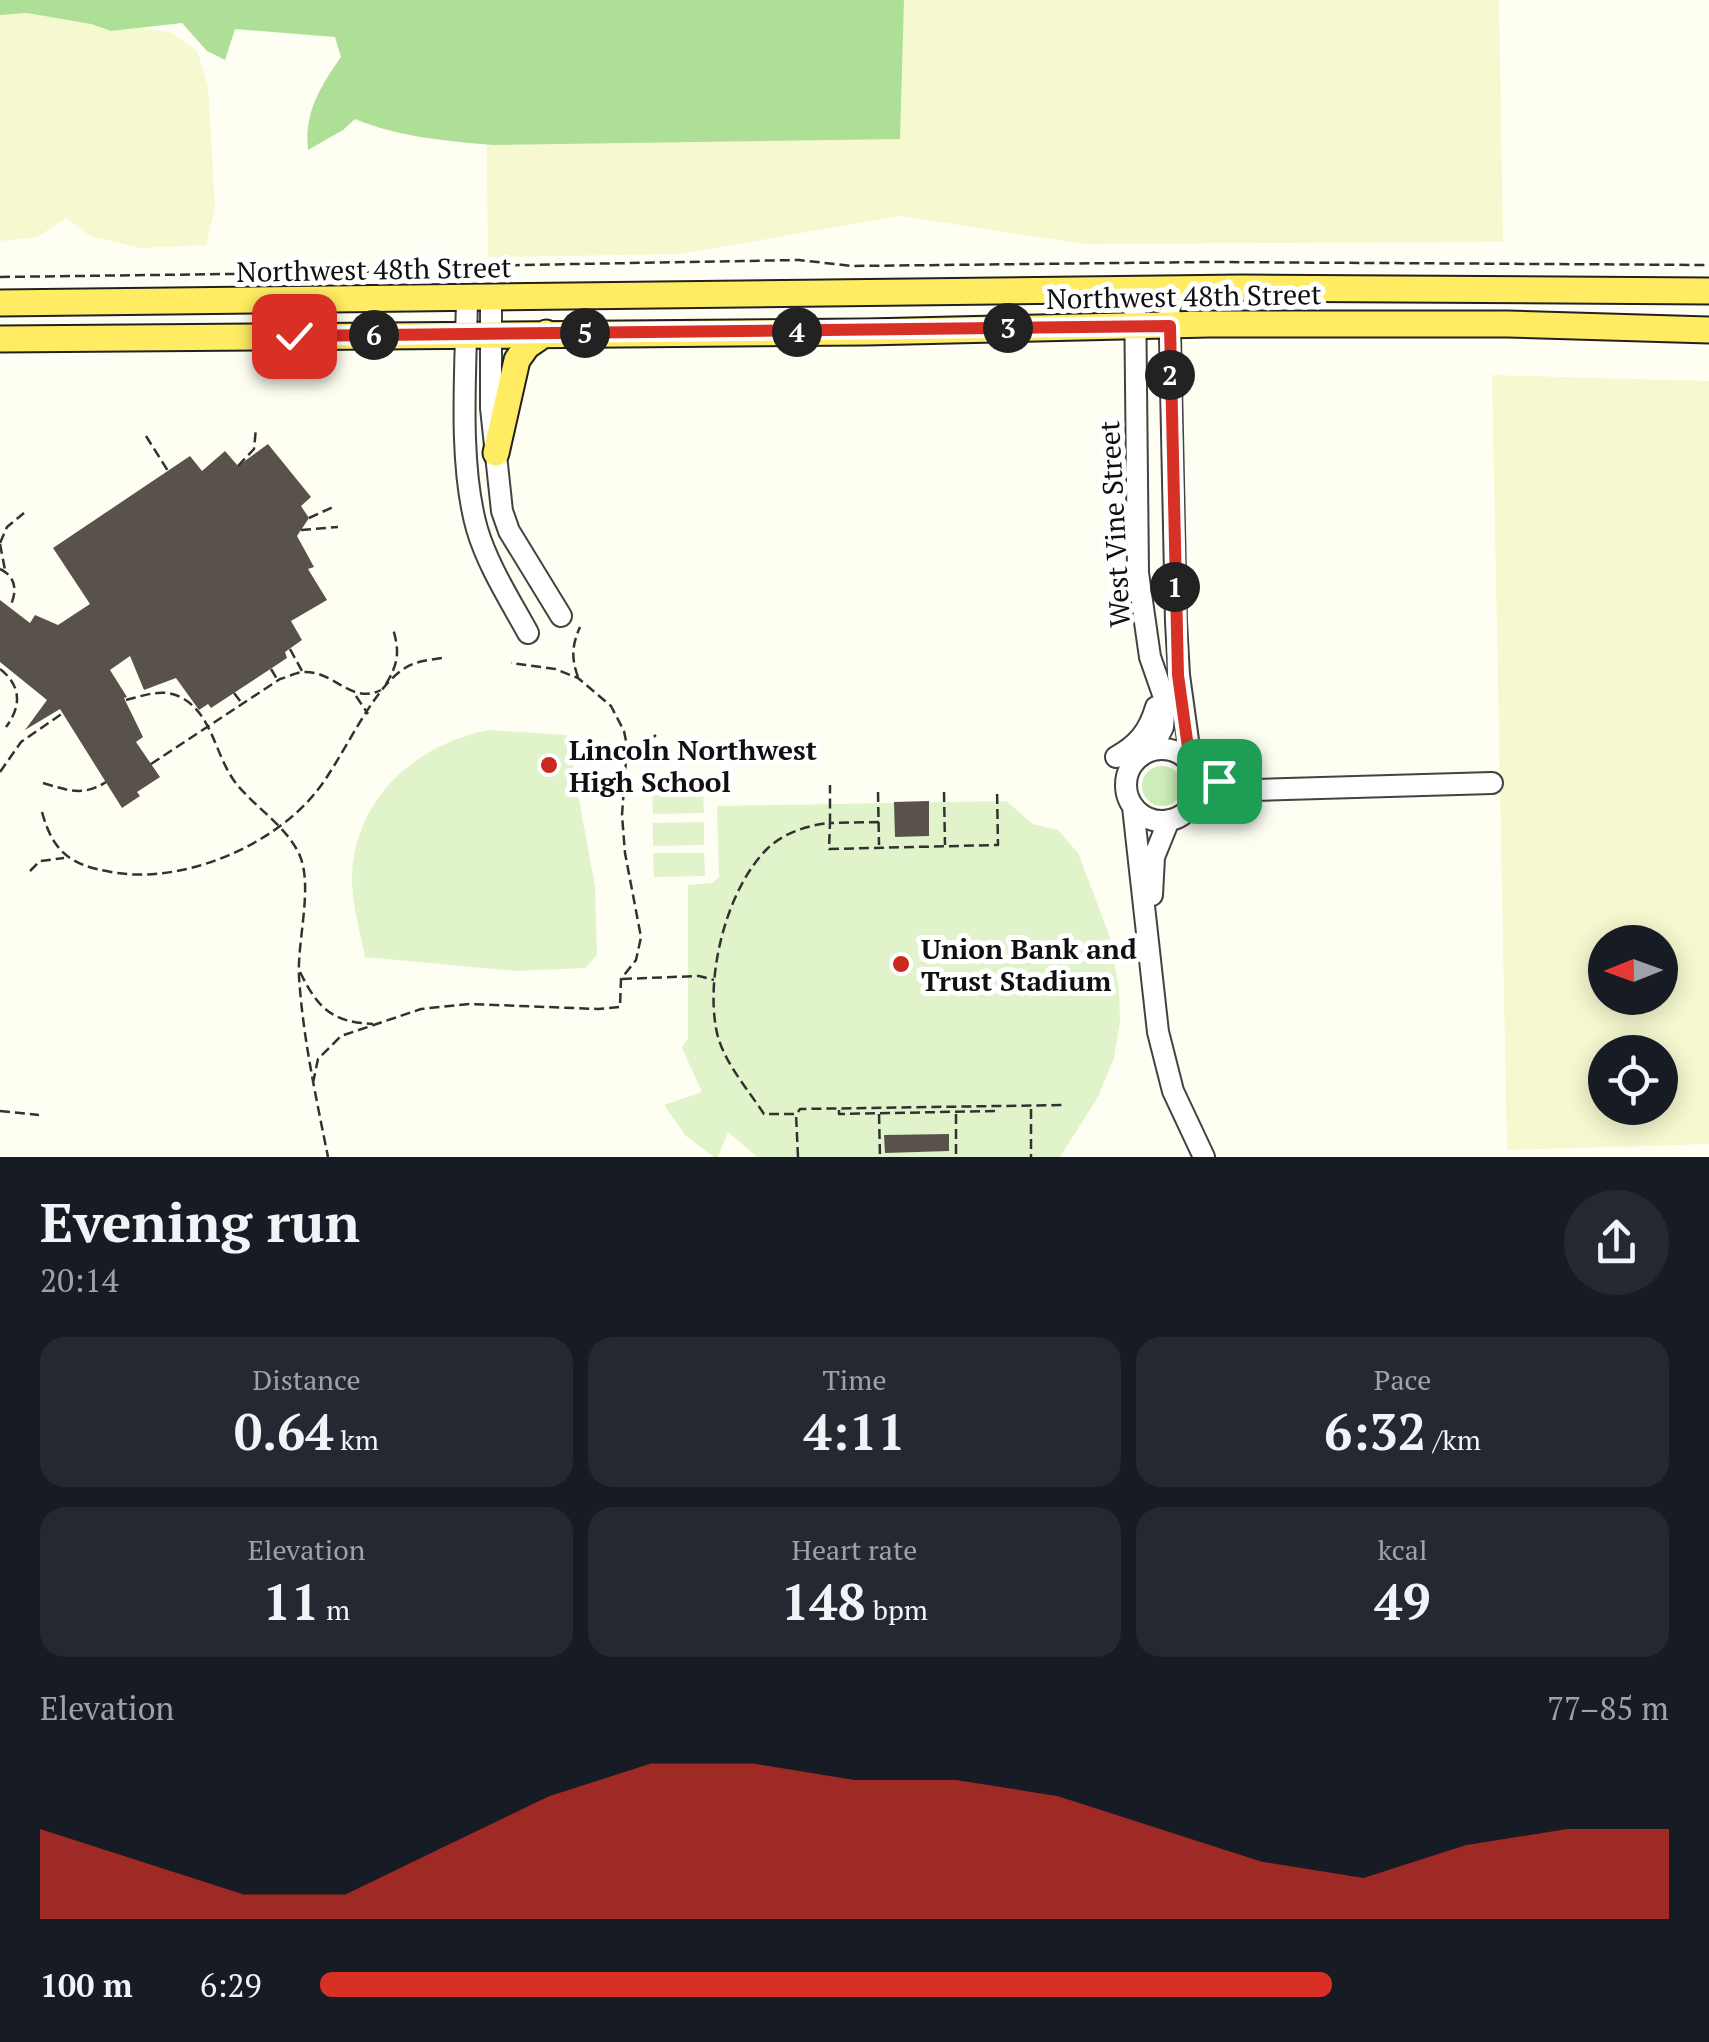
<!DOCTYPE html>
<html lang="en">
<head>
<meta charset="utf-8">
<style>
	body { margin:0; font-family:"PT Serif",serif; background:#242831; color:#f1f3f6; height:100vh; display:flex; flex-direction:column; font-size:38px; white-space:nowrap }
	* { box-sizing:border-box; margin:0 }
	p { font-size:32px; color:#9ea1a6 }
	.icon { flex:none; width:55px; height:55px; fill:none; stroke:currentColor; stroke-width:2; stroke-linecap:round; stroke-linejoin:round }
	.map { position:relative; height:1157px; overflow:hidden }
	.drawer { display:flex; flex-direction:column; background:#171b24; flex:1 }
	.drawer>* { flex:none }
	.needle { width:65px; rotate:269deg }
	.tools { position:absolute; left:1588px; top:925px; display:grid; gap:20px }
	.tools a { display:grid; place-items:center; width:90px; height:90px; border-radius:50%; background:#171b24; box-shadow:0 5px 25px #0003; font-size:50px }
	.pin { position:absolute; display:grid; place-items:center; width:85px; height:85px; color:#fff; margin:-42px; border-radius:20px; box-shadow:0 5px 15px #0006 }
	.km { position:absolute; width:50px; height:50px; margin:-25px; border-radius:50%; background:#222; color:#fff; font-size:28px; line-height:50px; text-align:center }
	.round { display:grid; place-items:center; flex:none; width:105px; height:105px; border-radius:52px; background:#242831 }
	.headline { display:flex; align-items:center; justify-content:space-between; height:170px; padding:0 40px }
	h1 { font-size:55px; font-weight:600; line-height:75px }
	.figures { display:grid; grid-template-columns:repeat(3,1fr); gap:15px; height:170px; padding:10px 40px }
	.figures div { display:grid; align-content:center; border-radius:25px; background:#242831; text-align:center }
	.figures b { font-size:50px; font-weight:600 }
	.figures small { font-size:28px; font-weight:400 }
	.figures p { font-size:28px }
	.chart { height:280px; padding:20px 40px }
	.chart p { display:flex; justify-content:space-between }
	.chart svg { width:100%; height:180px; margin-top:10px; fill:#d93025; opacity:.7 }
	ul { padding:0 40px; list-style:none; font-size:32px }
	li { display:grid; grid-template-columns:160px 120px 1fr; align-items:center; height:75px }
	li i { height:25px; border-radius:12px; background:#d93025 }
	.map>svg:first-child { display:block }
	.farmland { fill:#f6f8d0; fill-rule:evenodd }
	.green { fill:#cdedb8 }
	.forest { fill:#aedf96 }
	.pitch { fill:#e0f3cb }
	.building { fill:#59524b }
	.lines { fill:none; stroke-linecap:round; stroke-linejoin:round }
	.minor-casing { stroke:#434343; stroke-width:24 }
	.major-casing { stroke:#212121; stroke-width:29 }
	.path { stroke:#323232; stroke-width:2.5; stroke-dasharray:10 5; stroke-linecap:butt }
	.minor { stroke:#fff; stroke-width:20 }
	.major { stroke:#ffec62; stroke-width:25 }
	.route-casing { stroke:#fff; stroke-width:20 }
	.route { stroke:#d93025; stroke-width:12 }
	.poi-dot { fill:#ca2a1d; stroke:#fff; stroke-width:4 }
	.labels { text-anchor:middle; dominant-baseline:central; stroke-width:10; stroke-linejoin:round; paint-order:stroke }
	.street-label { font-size:28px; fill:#101010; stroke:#fff }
	.poi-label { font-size:28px; font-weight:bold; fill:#101010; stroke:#fff; text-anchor:start }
</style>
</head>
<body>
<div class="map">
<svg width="1709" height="1157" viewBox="0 0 1709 1157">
	<rect width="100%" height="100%" fill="#fffef2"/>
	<!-- farmland -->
	<path class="farmland" d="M485 0H1499L1503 242 1084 244 900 216 680 254 488 257Z
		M27 13 91 24 111 31 142 28 172 33 197 51 208 86 215 208 206 245 141 248 90 236 66 218 37 237 0 241V15Z
		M1492 375 1709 381V1144L1507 1150ZM1605 942H1660V998H1605ZM1605 1052H1660V1108H1605Z"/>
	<!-- green -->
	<path class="green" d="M1142 786a20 20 0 1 1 40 0a20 20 0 1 1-40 0Z"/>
	<!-- forest -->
	<path class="forest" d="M0 0H904L900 139 493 145C446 141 398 137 355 119L343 130 308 150C304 113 320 87 341 57L335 37 235 29 225 60 207 51 182 23 111 31 91 24 27 13 0 15Z"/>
	<!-- pitch -->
	<path class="pitch" d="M489 730 567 735 595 886 597 955 585 968 515 971 365 957C360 931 352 905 352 879 353 799 416 744 489 730Z
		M703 790 704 813 653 814 652 791Z
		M1006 801 1033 824 1058 830 1078 853 1110 937 1119 991 1120 1022 1114 1058 1098 1097 1060 1157H757L728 1132 718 1157H714L686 1136 664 1105 702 1092 682 1048 688 1038V885L712 883 719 877 717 806Z
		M704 822V845L653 846V823Z
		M653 853H704L705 876 654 877Z"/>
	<!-- building -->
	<path class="building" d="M268 444 311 497 301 506 309 518 297 536 314 567 308 569 327 600 291 621 302 640 285 652 287 658 211 708 208 704 199 710 176 678 144 690 130 656 110 670 127 697 124 698 143 737 136 742 160 777 137 792 140 796 122 808 60 709 25 730 47 700 0 662V600L30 623 35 615 58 625 90 604 53 548 190 456 202 471 225 451 238 466Z
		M929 801V836L895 837 894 802Z
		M949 1134V1151L885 1153 884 1135Z"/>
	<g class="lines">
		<!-- minor casing -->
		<g class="minor-casing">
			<path id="minor" d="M1135 290 1138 573 1150 657 1165 700 1163 727 1152 749
				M1169 290 1176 622 1179 675 1191 762
				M491 297V408L502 511 509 531 561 616
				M467 298C466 368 458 462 477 529 488 566 510 600 528 633
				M1126 785a36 36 0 1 1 72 0a36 36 0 1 1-72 0Z
				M1116 757C1138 745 1149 731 1156 707
				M1194 769 1219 781 1255 790
				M1133 807 1158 1032 1173 1091 1204 1157
				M1186 812 1255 790 1492 783
				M1152 895 1154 857 1169 820"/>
		</g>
		<!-- major casing -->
		<g class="major-casing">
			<path id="major" d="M0 303 1242 288 1709 291
				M0 339 866 332 1209 324H1508L1709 330
				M496 453 517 360 527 346 546 333"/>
		</g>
		<!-- path -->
		<path class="path" d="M0 277 380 272 521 265 799 260 852 266 1209 262 1709 265
			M146 436 168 471
			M238 466 254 449 256 428
			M309 518 333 507
			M301 530 338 527
			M0 543 7 527 24 513
			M0 544 5 570
			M0 569C17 577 17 592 10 607
			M290 649 302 671
			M0 669C21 685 22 706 6 727
			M271 669 277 679
			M578 677C571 658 572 645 580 627
			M386 684C398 664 400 652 393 629
			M234 693 241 702
			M356 696 368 714
			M126 700C146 695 165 687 184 699 213 717 215 755 235 782 253 806 288 827 300 856 313 888 297 941 299 977 303 1038 316 1097 328 1157
			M627 758 656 735
			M151 764 280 679C288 677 297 672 304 672 335 671 351 705 381 690
			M0 772 21 742 63 713
			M43 783C67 790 83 797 106 782
			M878 792 879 845
			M944 792 945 845
			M42 812C53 852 70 865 111 872 181 885 272 847 316 792 343 759 371 689 405 668 416 661 429 660 442 658
			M879 822 830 823 829 849 998 845 997 789
			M30 871 40 861 64 858
			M300 972C318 1008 331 1022 373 1024
			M622 979 699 976 714 980
			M313 1083 318 1059 341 1036 421 1009 469 1004 598 1009 620 1007 621 979 636 960 641 937 625 853 622 815 627 746 624 731 611 706 578 678 555 669 511 663
			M1031 1109V1157
			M839 1110V1114L995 1111V1106
			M0 1111 39 1115
			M798 1112 800 1109 1065 1105
			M879 1114 880 1157
			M956 1114V1157
			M798 1157 796 1114H764C747 1088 721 1059 716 1028 706 973 727 889 767 849 783 833 808 825 830 823V785"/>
		<!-- minor -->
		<use href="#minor" class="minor"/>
		<!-- major -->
		<use href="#major" class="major"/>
	</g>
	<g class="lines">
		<!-- route casing -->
		<g class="route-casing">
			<path id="route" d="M294 336 1170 326 1178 675 1190 762 1194 769 1219 781"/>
		</g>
		<!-- route -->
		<use href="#route" class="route"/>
	</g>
	<!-- markers -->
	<g class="poi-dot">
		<circle cx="549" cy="765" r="10"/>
		<circle cx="901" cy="964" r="10"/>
	</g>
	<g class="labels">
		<!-- street labels -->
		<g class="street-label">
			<text transform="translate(374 269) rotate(-1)">Northwest 48th Street</text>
			<text transform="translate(1184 296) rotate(-1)">Northwest 48th Street</text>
			<text transform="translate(1114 524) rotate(-93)">West Vine Street</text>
		</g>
		<!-- poi labels -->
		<g class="poi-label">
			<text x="569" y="749">Lincoln Northwest<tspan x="569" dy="32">High School</tspan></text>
			<text x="921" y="948">Union Bank and<tspan x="921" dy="32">Trust Stadium</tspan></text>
		</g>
	</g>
</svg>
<div class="tools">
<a><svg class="needle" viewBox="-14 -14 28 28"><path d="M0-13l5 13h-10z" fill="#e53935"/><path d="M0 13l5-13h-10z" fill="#9ea1a6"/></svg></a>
<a><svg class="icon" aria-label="locate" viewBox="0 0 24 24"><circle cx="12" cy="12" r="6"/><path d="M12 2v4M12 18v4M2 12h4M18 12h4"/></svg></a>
</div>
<div class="pin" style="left:1219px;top:781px;background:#1e9e55"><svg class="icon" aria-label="arrive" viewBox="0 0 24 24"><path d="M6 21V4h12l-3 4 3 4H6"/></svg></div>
<div class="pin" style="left:294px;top:336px;background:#d93025"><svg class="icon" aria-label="check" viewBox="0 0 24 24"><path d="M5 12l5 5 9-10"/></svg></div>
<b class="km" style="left:1175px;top:587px">1</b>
<b class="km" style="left:1170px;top:375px">2</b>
<b class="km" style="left:1008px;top:328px">3</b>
<b class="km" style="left:797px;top:332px">4</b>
<b class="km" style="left:585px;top:333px">5</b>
<b class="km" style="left:374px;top:335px">6</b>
</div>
<section class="drawer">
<div class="headline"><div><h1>Evening run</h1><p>20:14</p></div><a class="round"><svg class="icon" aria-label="share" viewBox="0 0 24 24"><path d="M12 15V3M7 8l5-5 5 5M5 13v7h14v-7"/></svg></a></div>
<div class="figures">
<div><p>Distance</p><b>0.64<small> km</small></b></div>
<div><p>Time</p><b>4:11</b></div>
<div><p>Pace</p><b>6:32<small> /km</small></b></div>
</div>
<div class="figures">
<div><p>Elevation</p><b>11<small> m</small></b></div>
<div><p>Heart rate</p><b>148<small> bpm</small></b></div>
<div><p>kcal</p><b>49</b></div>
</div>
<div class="chart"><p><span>Elevation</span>77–85 m</p>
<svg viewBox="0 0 160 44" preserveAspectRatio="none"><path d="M0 44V22L10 30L20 38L30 38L40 26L50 14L60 6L70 6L80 10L90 10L100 14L110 22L120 30L130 34L140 26L150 22L160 22V44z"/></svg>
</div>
<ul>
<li><b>100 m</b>6:29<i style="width:75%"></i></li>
</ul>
</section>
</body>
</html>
